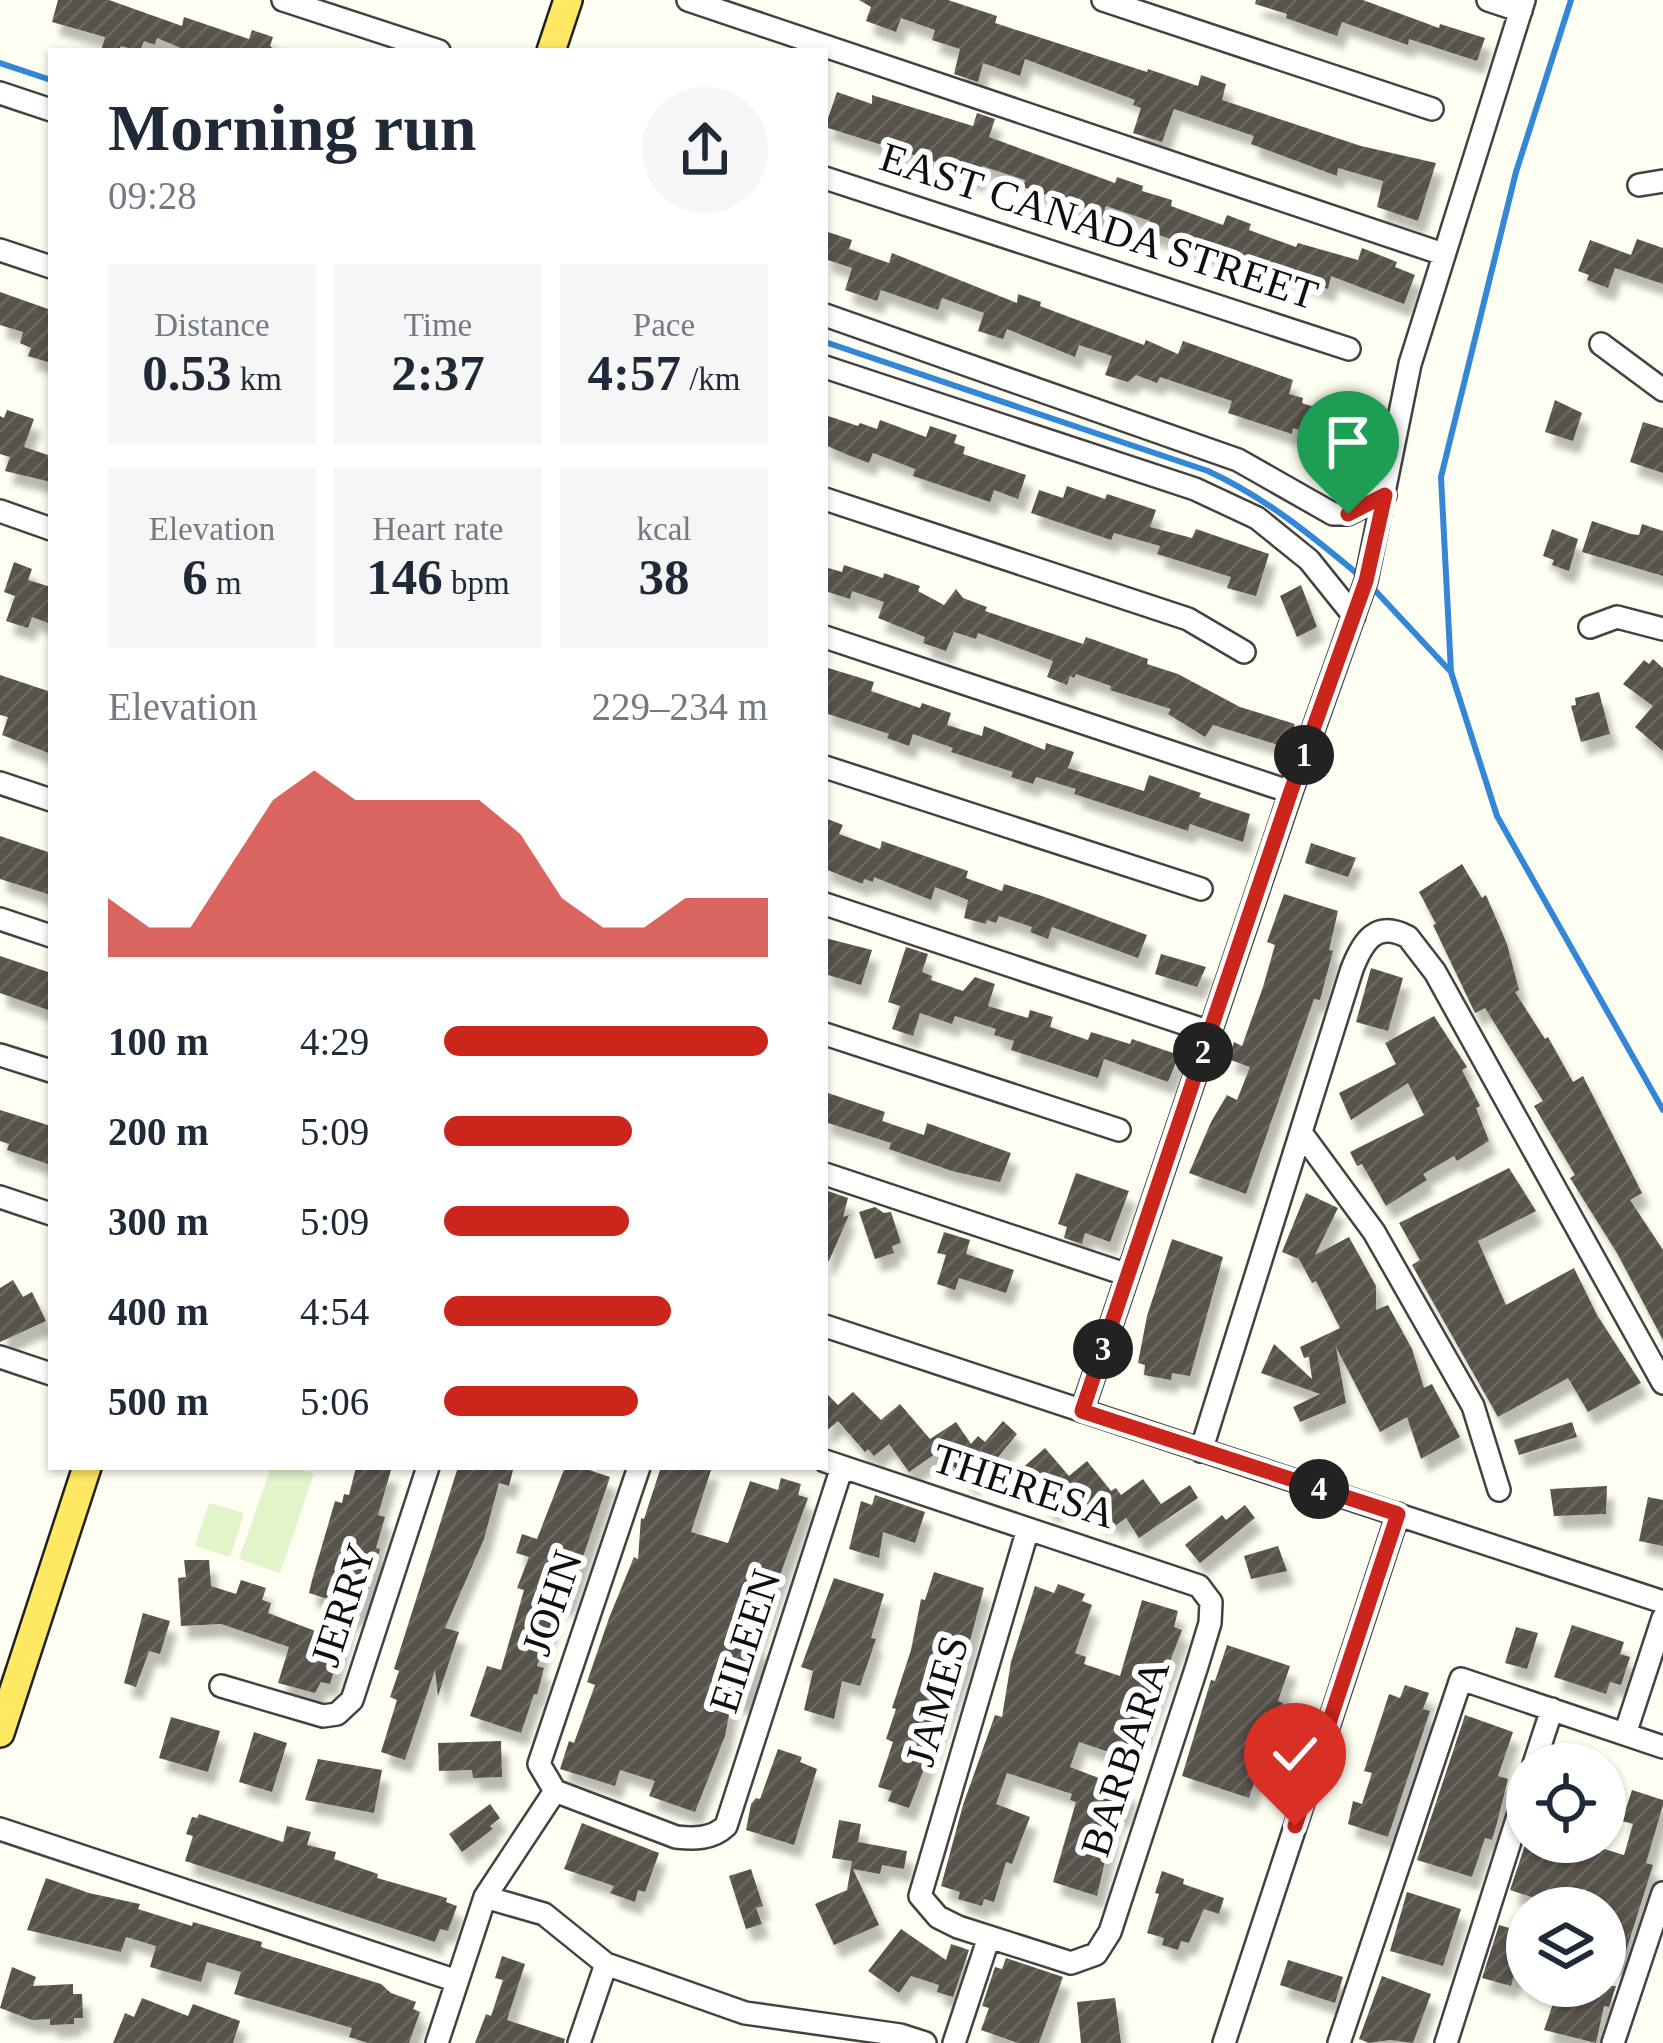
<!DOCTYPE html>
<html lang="en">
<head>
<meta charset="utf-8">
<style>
	body { margin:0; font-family:"Times New Roman",serif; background:#f6f6f7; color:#1f2937; height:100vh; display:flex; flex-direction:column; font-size:45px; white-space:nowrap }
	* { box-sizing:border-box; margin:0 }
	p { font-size:39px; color:#747a83 }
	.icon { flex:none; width:66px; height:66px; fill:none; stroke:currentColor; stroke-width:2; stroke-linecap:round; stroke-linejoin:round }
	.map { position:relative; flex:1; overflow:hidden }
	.drawer { position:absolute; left:48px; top:48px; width:780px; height:1422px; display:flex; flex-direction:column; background:#fff; border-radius:0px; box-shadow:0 3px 9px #0004 }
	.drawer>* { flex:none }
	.controls { position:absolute; left:1506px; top:1743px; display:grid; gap:24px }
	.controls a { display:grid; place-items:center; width:120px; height:120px; border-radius:50%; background:#fff; box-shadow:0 3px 9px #0004; font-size:60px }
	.pin { position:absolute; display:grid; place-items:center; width:102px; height:102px; color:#fff; margin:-123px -51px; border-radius:50% 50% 50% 0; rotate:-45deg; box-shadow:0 0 12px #0007 }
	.pin .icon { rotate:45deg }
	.km { position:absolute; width:60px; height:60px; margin:-30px; border-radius:50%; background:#222; color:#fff; font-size:33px; line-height:60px; text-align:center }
	.round { display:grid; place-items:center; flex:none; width:126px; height:126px; border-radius:63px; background:#f6f6f7 }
	.headline { display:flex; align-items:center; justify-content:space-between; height:204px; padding:0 60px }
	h1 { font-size:66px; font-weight:700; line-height:90px }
	.figures { display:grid; grid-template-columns:repeat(3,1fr); gap:18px; height:204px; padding:12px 60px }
	.figures div { display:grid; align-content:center; border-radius:0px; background:#f6f6f7; text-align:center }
	.figures b { font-size:51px; font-weight:700 }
	.figures small { font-size:33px; font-weight:400 }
	.figures p { font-size:33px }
	.chart { height:336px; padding:24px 60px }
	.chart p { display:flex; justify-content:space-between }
	.chart svg { width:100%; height:216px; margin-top:12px; fill:#cb251c; opacity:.7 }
	ul { padding:0 60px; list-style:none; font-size:39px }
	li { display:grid; grid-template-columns:192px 144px 1fr; align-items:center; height:90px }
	li i { height:30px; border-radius:15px; background:#cb251c }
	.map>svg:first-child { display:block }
	.pitch { fill:#e1f4ca }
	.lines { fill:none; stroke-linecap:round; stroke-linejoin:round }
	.stream { stroke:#3486d7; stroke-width:6 }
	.building { fill:url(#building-hatch); filter:url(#shadow) }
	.minor-casing { stroke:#424242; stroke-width:26 }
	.major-casing { stroke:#202020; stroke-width:32 }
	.minor { stroke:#fff; stroke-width:21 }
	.major { stroke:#ffe862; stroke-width:27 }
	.route-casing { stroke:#fff; stroke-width:24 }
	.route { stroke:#cb251c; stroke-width:15 }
	.labels { text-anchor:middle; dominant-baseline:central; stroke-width:12; stroke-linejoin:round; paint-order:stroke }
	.street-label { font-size:42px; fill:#0f0f0f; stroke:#fff }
</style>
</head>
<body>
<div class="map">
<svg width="1663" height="2043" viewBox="0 0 1663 2043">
	<defs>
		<pattern id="building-hatch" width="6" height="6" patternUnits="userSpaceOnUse" patternTransform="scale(3)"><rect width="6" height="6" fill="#59524b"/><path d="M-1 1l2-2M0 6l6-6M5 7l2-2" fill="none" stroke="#6c6661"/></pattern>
		<filter id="shadow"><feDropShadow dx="7" dy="13" stdDeviation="3" flood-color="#0004"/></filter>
	</defs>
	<rect width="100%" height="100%" fill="#fffef2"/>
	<!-- pitch -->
	<path class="pitch" d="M271 1467H293L314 1474 280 1573 239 1559Z
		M209 1503 244 1513 230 1557 195 1546Z"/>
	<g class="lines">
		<!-- stream -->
		<path class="stream" d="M1571 0 1516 172 1441 477 1451 672 1497 816 1663 1110
			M0 63 51 80
			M825 342 1208 471C1266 498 1311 535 1360 576
			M1370 585 1451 672"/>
	</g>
	<!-- building -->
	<path class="building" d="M58 0H109L182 26 184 17 249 39 252 30 273 37 270 46 276 51H188L157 38 155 45 144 41 140 51 121 46 119 51H101L105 37 52 22Z
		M859 0H948L997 16 995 23 1147 72 1148 69 1198 86 1201 75 1226 84 1222 100 1361 146 1436 163 1418 221 1377 207 1383 181 1338 168 1337 176 1251 144 1254 136 1174 109 1162 142 1133 133 1141 108 1133 105 1135 100 1025 59 1020 76 983 63 978 82 954 74 960 49 932 40 935 30 901 18 896 32 866 21 871 7Z
		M1256 0H1363L1439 28 1440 24 1485 38 1477 61 1409 39 1408 45 1342 22 1337 36 1286 18 1287 14 1255 4Z
		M837 92 872 104V95L973 126 977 113 995 119 989 137 1115 183 1117 177 1143 186 1142 191 1172 200 1171 206 1223 225 1227 215 1251 224 1249 230 1296 247 1298 243 1358 260 1362 248 1397 262 1395 267 1415 275 1404 304 1331 276 1328 289 1249 262 1247 265 1147 231 1150 221 1106 206 1101 220 1084 214 1086 208 1023 187 1025 180 982 166 978 179 957 172 958 169 825 127Z
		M825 231 852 240 849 249 889 263 892 253 1017 303 1018 294 1041 302 1040 306 1144 345 1146 340 1178 354 1183 341 1293 380 1289 394 1303 398 1302 403 1356 421 1348 446 1293 428 1292 434 1228 413 1232 401 1160 377 1157 383 1136 375 1128 382 1105 375 1112 356 1079 345 1075 357 1007 329 1003 339 978 331 984 313 942 298 938 310 881 290 877 301 845 290 852 268 825 259Z
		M1637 239 1663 248V284L1615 268 1608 288 1587 280 1589 275 1578 271 1590 240 1631 255Z
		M0 292 51 310V363L28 356 31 348 20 343 23 332 0 325Z
		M1555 400 1582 413 1573 441 1545 432Z
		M7 410 34 419 24 447 51 456V482L5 471 10 457 0 454V416L4 418Z
		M825 415 858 426 860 423 877 429 880 420 926 437 930 426 957 435 954 443 965 447 963 454 1026 475 1018 499 994 490 990 502 913 476 915 469 873 453 869 463 848 455 825 445Z
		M1643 422 1663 428V473L1630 462Z
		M1067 486 1105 499 1107 494 1156 510 1150 527 1192 538 1196 529 1269 554 1256 596 1227 588 1231 577 1157 554 1160 546 1114 533 1111 540 1031 513 1039 490 1063 498Z
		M1592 521 1631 534 1639 535 1642 524 1663 531V576L1582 552Z
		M1552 529 1578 539 1569 571 1552 565 1554 560 1543 556Z
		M14 562 32 569 28 580 51 587V624L32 617 28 628 6 621 15 596 4 592Z
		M844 565 883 578 884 573 920 586 918 591 944 605 956 589 963 598 987 607 985 611 1083 644 1086 637 1148 659 1147 664 1178 674 1240 707 1295 724 1285 747 1213 725 1205 737 1168 714 1171 709 1110 690 1111 686 1076 674 1074 678 1070 676 1067 685 1047 677 1053 661 978 633 976 639 954 632 946 651 923 643 925 637 878 618 884 602 852 591 850 599 825 591V567L842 572Z
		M1301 585 1317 627 1297 637 1280 596Z
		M1653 659 1663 668V751L1635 727 1653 706 1623 684 1644 660 1649 664Z
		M825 667 874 682 871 691 920 708 922 703 951 713 947 725 982 736 984 726 1045 750 1046 743 1074 752 1068 768 1144 791 1149 775 1201 793 1199 797 1250 814 1243 842 1190 824 1188 831 1074 794 1076 789 1036 777 1033 784 1011 777 1013 772 951 752 953 748 913 734 909 746 887 738 889 734 825 713Z
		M0 675 51 692V754L2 735 8 717 0 715Z
		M1599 692 1610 734 1581 742 1571 706 1576 705 1575 698Z
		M825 818 843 825 839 834 880 849 882 841 968 871 966 878 1002 891 1004 884 1042 896 1147 935 1138 958 1052 927 1048 939 1030 932 1032 927 999 916 996 923 987 920 986 924 964 918 968 900 935 887 931 900 874 877 873 882 864 879 863 884 825 869Z
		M0 836 51 853V895L0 879Z
		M1311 843 1356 858 1348 877 1305 863Z
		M1462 864 1482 898 1486 895 1507 944 1519 990 1515 992 1545 1039 1548 1037 1573 1082 1583 1076 1642 1193 1630 1200 1663 1250V1340L1617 1253 1570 1178 1575 1175 1534 1106 1543 1101 1485 1008 1475 1013 1433 925 1436 924 1419 892Z
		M1284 894 1338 911 1329 950 1333 951 1320 1000 1314 999 1246 1194 1189 1173 1211 1122 1227 1095 1237 1100 1250 1067 1228 1059 1234 1042 1242 1046 1263 987 1275 945 1267 942Z
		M825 938 872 950 861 985 825 974Z
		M906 947 928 954 922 972 932 976 931 980 963 991 975 977 995 984 988 1006 1028 1018 1030 1010 1053 1017 1050 1027 1088 1040 1091 1032 1130 1044 1132 1039 1179 1055 1168 1082 1104 1059 1098 1078 1011 1050 1014 1041 994 1035 996 1029 955 1016 952 1024 920 1013 913 1036 892 1029 900 1006 888 1002Z
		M1161 954 1206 967 1197 987 1155 974Z
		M0 956 51 973V1011L0 993Z
		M1371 968 1403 978 1388 1031 1356 1022Z
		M1434 1016 1467 1067 1462 1070 1480 1106 1476 1108 1489 1141 1457 1161 1454 1156 1423 1174 1427 1180 1386 1206 1362 1164 1357 1166 1350 1152 1424 1115 1408 1083 1351 1120 1339 1093 1396 1064 1385 1043Z
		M825 1092 885 1112 882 1121 924 1135 927 1123 1011 1153 1000 1182 952 1171 889 1149 891 1143 825 1122Z
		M0 1110 51 1126V1165L7 1150 9 1144 0 1141Z
		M1509 1168 1536 1211 1478 1241 1506 1305 1574 1268 1597 1315 1641 1383 1588 1412 1568 1378 1498 1417 1412 1265 1420 1260 1399 1223Z
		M1076 1173 1129 1191 1110 1242 1085 1233 1082 1244 1064 1238 1067 1227 1058 1224Z
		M825 1190 848 1198 843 1217 849 1215 829 1261H825Z
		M1306 1193 1338 1208 1315 1255 1349 1237 1376 1286V1310L1388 1305 1412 1349 1424 1388 1432 1384 1460 1437 1421 1459 1407 1417 1380 1432 1336 1347 1346 1403 1300 1422 1293 1407 1320 1394 1261 1373 1274 1344 1312 1379 1309 1357 1304 1358 1300 1347 1340 1328 1316 1281 1312 1283 1299 1259 1282 1252Z
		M875 1207 884 1213 891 1212 901 1243 892 1246 894 1253 875 1259 859 1212Z
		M944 1232 970 1240 966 1254 1014 1270 1006 1293 959 1278 955 1290 937 1284 946 1255 937 1253Z
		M1172 1239 1223 1257 1190 1376 1172 1373 1171 1380 1144 1375 1145 1365 1138 1363 1147 1316Z
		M13 1280 23 1297 32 1292 46 1321 0 1342V1288Z
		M825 1392 838 1405 853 1392 881 1420 900 1404 930 1439 956 1422 971 1444 978 1436 985 1442 1003 1421 1017 1434 981 1478 978 1475 971 1483 938 1452 909 1472 889 1444 874 1456 868 1449 865 1452 838 1421 825 1432Z
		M1572 1422 1577 1437 1519 1455 1514 1440Z
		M1045 1448 1069 1476 1087 1461 1111 1491 1116 1488 1121 1495 1143 1479 1161 1504 1190 1485 1198 1498 1139 1538 1126 1518 1115 1526 1109 1518 1101 1523 1081 1495 1065 1508 1060 1502 1051 1510 1019 1471Z
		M356 1467 391 1470 378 1515 385 1517 376 1548 380 1549 362 1610 357 1609 354 1616 350 1615 330 1684 321 1682 315 1693 278 1683 289 1647 221 1624 181 1626 178 1578 186 1577 184 1560H209L211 1586 236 1594 241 1580 266 1588 262 1600 271 1603 268 1613 318 1632 328 1599 309 1593 312 1580 335 1501 342 1503 344 1494 349 1495Z
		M458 1467 513 1470 509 1486 499 1483 484 1539 445 1628 459 1632 438 1696 435 1670 405 1760 381 1752 397 1700 390 1697 399 1671 394 1669Z
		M565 1467H580L610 1477 567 1604 560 1602 556 1609 537 1666 544 1668 537 1695 534 1694 521 1733 470 1716 487 1666 501 1670 524 1590 517 1588 529 1557 516 1553 522 1534 537 1539Z
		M661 1467H712L691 1532 728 1543 750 1481 778 1490 781 1478 801 1484 798 1495 808 1498 755 1644 763 1647 746 1703 732 1699 725 1736 695 1812 649 1796 655 1781 620 1770 615 1786 560 1769 569 1741 574 1743 595 1685 587 1682 609 1618 634 1557 638 1559 641 1518 644 1519Z
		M1607 1486 1606 1514 1554 1516 1550 1489Z
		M875 1495 925 1512 915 1543 883 1532 879 1558 849 1549 861 1501 872 1505Z
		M1648 1497 1663 1500V1546L1639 1541Z
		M1245 1505 1255 1518 1200 1563 1185 1545 1222 1515 1226 1520Z
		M1278 1546 1287 1571 1251 1579 1244 1556Z
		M934 1572 984 1588 963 1667 909 1808 888 1801 892 1791 878 1787 893 1742 886 1739 896 1709 892 1708 911 1650 921 1599 925 1600Z
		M834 1578 884 1594 871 1638 876 1639 860 1686 842 1681 834 1719 804 1710 813 1671 801 1667Z
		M1058 1584 1085 1594 1082 1601 1092 1605 1075 1653 1086 1657 1084 1664 1120 1676 1142 1600 1178 1611 1174 1627 1182 1630 1141 1737 1130 1734 1124 1757 1079 1742 1070 1767 1130 1790 1123 1814 1120 1813 1114 1822 1097 1896 1053 1882 1076 1802 1070 1800 1072 1794 1007 1773 996 1804 1030 1817 1012 1864 1006 1862 994 1902 984 1899 982 1906 958 1899 960 1892 941 1886 963 1805 995 1715 1002 1717 1011 1662 1035 1586 1054 1593Z
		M143 1613 170 1621 160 1654 149 1651 136 1687 124 1683Z
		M1572 1625 1624 1642 1620 1654 1630 1657 1621 1685 1610 1682 1606 1694 1554 1677Z
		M1516 1627 1538 1633 1527 1669 1505 1663Z
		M1227 1645 1290 1666 1278 1701 1283 1703 1249 1798 1182 1776 1211 1680 1215 1681Z
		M1405 1685 1429 1693 1423 1709 1430 1711 1388 1837 1348 1824 1353 1801 1362 1804 1372 1773 1364 1771 1389 1694 1400 1698Z
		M1465 1715 1513 1732 1498 1776 1508 1779 1497 1823 1492 1840 1485 1838 1472 1877 1417 1860Z
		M171 1717 220 1731 208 1772 159 1758Z
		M254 1732 287 1743 272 1792 239 1782Z
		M501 1741 502 1777 473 1778 472 1770 439 1771 438 1743Z
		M778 1749 802 1757 800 1762 817 1769 794 1845 746 1830 751 1804 756 1798 760 1799Z
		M318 1759 382 1770 374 1813 305 1800Z
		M1632 1790 1663 1800V1805L1646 1863 1653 1865 1622 1964 1605 1958V1908L1572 1901 1570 1908H1565L1510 1890 1526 1842H1581L1624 1855 1633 1824 1622 1821Z
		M490 1804 500 1818 490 1826 493 1829 462 1852 449 1834Z
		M199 1814 283 1842 287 1826 311 1832 307 1845 336 1852 334 1859 378 1874 377 1878 447 1898 446 1902 457 1906 448 1931 440 1929 435 1942 185 1861 193 1836 186 1834 192 1817 197 1818Z
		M839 1820 861 1824 858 1842 907 1851 904 1869 882 1865 880 1874 853 1869 879 1925 834 1945 815 1904 847 1890 852 1861 832 1858Z
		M582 1823 659 1853 645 1892 638 1890 635 1902 610 1893 614 1886 564 1869Z
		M751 1869 763 1906 756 1908 762 1924 746 1929 729 1876Z
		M1162 1871 1184 1879 1183 1884 1224 1898 1219 1914 1204 1909 1189 1943 1181 1941 1178 1950 1162 1945 1164 1938 1147 1933 1159 1894 1155 1893Z
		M46 1878 89 1893 140 1904 138 1909 192 1926 193 1922 262 1942 261 1947 381 1984 391 1993 416 2002 413 2009 420 2012 409 2043H368L349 2037 352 2028 234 1994 241 1972 207 1962 201 1982 150 1967 156 1946 126 1937 121 1952 27 1930Z
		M1407 1892 1461 1909 1443 1966 1390 1951Z
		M1499 1925 1526 1933 1511 1986 1482 1978Z
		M901 1929 946 1960 951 1944 969 1950 953 1997 937 1992 939 1985 911 1976 899 1993 868 1971Z
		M502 1956 525 1964 507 2020 565 2039 564 2043H475L486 2014 491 2016 503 1980 495 1978Z
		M1006 1958 1063 1977 1039 2043H1018L981 2030 989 2008 982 2006 995 1967 1002 1969Z
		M1288 1960 1343 1977 1335 2003 1280 1985Z
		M12 1967 36 1977 33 1986 73 1984V1994H82L83 2018H74V2024L50 2025V2019L32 2020 0 2008Z
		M1382 1976 1431 1994 1413 2043 1390 2040 1369 2043 1359 2039Z
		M1559 1986H1616L1609 2007 1604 2006 1596 2043 1544 2030Z
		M142 1998 188 2016 193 2004 240 2021 233 2043H113L125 2013 134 2017Z
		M1115 1998 1121 2043H1081L1077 2002Z"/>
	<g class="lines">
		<!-- minor casing -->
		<g class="minor-casing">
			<path id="minor" d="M283 0 439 51
				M688 0 1443 254
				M1103 0 1432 109
				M1488 0 1521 11
				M0 93 51 110
				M825 178 1349 349
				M1639 185 1663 181
				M0 250 51 267
				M825 315 1238 460 1333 514H1348L1385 495
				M1601 344 1663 390
				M825 367 1195 489 1257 518 1309 560 1354 616
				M825 499 1188 619 1244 652
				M0 511 51 529
				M1590 627 1617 617 1663 629
				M825 637 1291 792
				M825 767 1201 889
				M0 783 51 800
				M825 904 1210 1032
				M0 919 51 936
				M825 1034 1119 1130
				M0 1055 51 1071
				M1302 1134 1374 1232 1473 1406 1499 1490
				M825 1174 1128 1275
				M0 1197 51 1214
				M825 1326 1663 1602
				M0 1357 51 1374
				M1082 1411 1291 792 1366 581 1410 364 1524 0
				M1201 1451 1352 969C1363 941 1376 920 1408 937L1435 972 1663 1383
				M825 1461 1199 1586 1211 1602 1210 1623 1197 1666 1110 1932 1096 1954 1071 1963 958 1927 938 1917 920 1896 1028 1529
				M639 1467 539 1764 555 1791 676 1837C695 1839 712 1839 726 1826L842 1467
				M221 1686 323 1716 337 1714 352 1700 428 1467
				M1625 1734 1663 1618
				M1534 1764 1552 1709
				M0 1829 457 1981
				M485 1897 544 1914 606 1964 745 2013 900 2035 925 2043
				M437 2043 485 1897 555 1791
				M579 2043 606 1964
				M954 2043 989 1937
				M1224 2043 1398 1514
				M1339 2043 1461 1679 1663 1747
				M1446 2043 1527 1788
				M1613 2043 1663 1893"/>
		</g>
		<!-- major casing -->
		<g class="major-casing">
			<path id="major" d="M551 51 568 0
				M0 1733 87 1467"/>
		</g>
		<!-- minor -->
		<use href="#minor" class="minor"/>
		<!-- major -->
		<use href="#major" class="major"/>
	</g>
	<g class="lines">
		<!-- route casing -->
		<g class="route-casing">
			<path id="route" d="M1295 1826 1398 1514 1082 1411 1291 791 1366 581 1385 495 1348 514"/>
		</g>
		<!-- route -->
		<use href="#route" class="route"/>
	</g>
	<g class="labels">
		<!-- street labels -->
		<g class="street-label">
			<text transform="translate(1099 226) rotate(18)">EAST CANADA STREET</text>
			<text transform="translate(1024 1486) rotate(18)">THERESA</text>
			<text transform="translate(552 1603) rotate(-71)">JOHN</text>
			<text transform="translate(343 1605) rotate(-72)">JERRY</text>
			<text transform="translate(745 1641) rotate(-72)">EILEEN</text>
			<text transform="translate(937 1701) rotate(-74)">JAMES</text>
			<text transform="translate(1125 1758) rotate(-72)">BARBARA</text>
		</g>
	</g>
</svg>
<div class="controls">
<a><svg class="icon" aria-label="locate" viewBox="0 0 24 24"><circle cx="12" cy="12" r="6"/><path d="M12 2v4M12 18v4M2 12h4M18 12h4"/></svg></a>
<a><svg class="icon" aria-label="layers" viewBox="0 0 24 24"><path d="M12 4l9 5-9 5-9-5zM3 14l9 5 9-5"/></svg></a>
</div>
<div class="pin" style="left:1348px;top:514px;background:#1e9e55"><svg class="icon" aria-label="arrive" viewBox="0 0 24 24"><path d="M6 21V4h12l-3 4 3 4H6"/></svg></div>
<div class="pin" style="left:1295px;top:1826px;background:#d93025"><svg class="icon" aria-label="check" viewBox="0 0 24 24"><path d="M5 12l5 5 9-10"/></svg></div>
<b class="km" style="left:1304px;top:755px">1</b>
<b class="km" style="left:1203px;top:1052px">2</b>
<b class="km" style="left:1103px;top:1349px">3</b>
<b class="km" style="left:1319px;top:1489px">4</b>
<section class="drawer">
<div class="headline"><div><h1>Morning run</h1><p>09:28</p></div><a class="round"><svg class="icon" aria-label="share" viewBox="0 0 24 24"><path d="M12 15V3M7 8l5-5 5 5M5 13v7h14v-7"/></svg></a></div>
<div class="figures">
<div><p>Distance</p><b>0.53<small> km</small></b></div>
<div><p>Time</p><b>2:37</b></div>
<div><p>Pace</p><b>4:57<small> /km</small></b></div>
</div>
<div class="figures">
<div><p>Elevation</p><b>6<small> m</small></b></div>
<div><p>Heart rate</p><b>146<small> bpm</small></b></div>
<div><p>kcal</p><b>38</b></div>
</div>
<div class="chart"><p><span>Elevation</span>229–234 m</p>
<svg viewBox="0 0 160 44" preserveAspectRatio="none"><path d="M0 44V32L10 38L20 38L30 25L40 12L50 6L60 12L70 12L80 12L90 12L100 19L110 32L120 38L130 38L140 32L150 32L160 32V44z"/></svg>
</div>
<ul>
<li><b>100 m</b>4:29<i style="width:100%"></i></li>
<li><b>200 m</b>5:09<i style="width:58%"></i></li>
<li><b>300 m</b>5:09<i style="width:57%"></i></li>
<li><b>400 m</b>4:54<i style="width:70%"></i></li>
<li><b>500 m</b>5:06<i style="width:60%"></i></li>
</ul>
</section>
</div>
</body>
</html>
